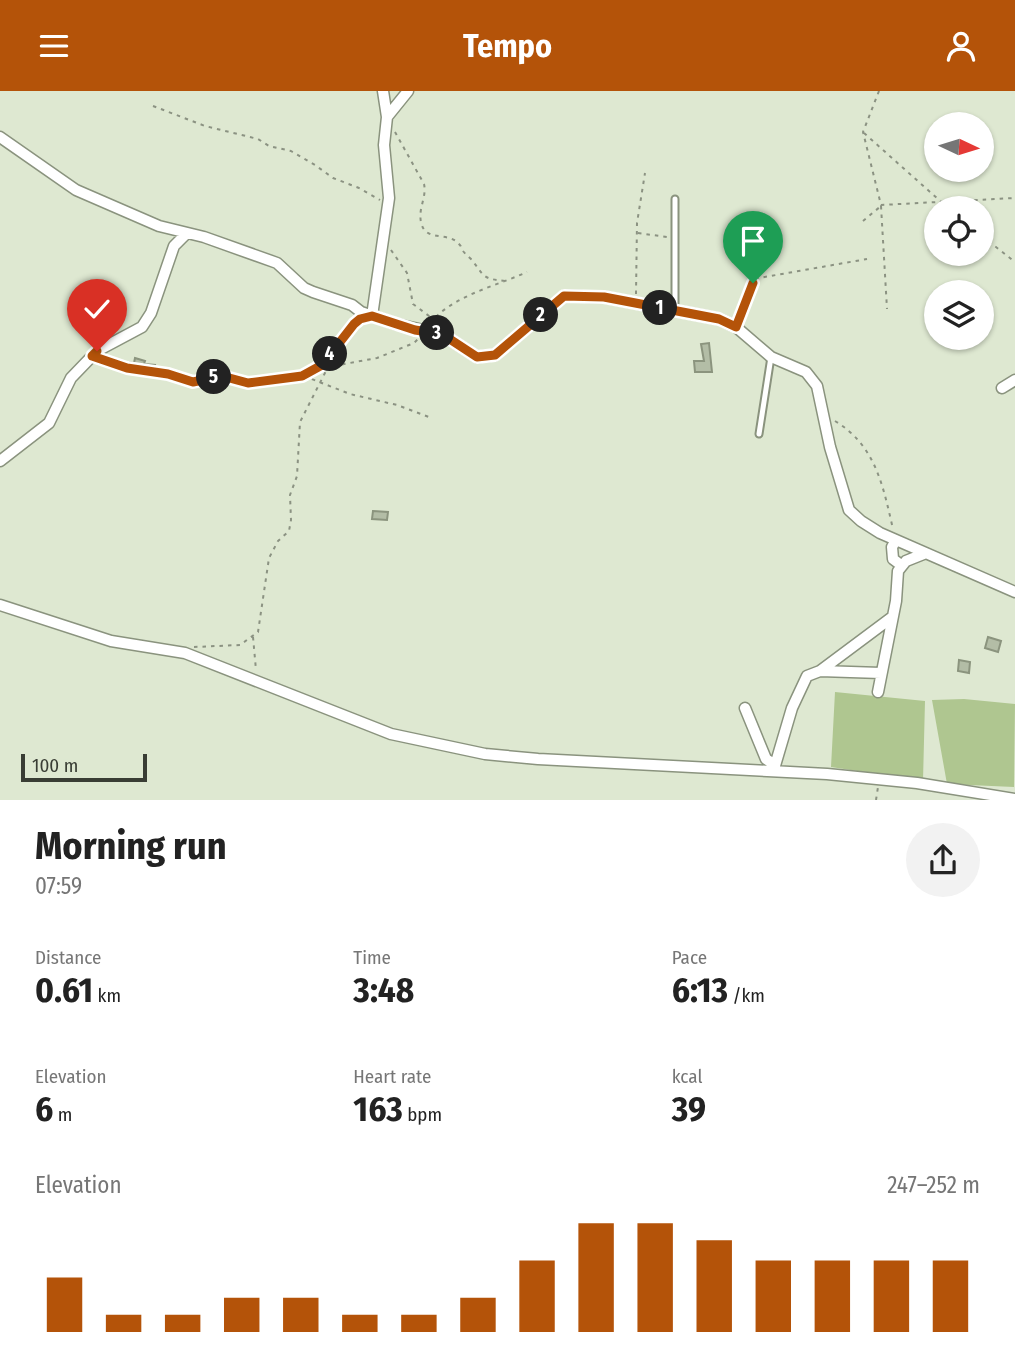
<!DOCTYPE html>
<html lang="en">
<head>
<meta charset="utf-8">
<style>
	body { margin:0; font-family:"Fira Sans Condensed",sans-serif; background:#f2f2f2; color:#222; height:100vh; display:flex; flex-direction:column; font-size:26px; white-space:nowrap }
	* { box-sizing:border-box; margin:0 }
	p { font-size:23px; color:#767676 }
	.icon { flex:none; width:38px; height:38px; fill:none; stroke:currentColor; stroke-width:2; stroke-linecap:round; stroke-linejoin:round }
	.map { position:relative; height:709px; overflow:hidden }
	.details { display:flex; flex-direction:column; background:#fff; flex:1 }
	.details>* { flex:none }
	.needle { width:46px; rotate:94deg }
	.fabs { position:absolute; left:924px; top:21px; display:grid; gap:14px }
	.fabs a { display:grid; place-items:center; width:70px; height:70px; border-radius:50%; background:#fff; box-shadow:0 2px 5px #0004; font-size:35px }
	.scale { position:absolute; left:21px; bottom:18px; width:126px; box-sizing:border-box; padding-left:7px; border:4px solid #393d34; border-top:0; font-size:19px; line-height:24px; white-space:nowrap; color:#393d34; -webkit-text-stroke:5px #dee8d1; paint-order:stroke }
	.pin { position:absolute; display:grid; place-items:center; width:60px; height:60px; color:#fff; margin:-72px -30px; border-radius:50% 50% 50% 0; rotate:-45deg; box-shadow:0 0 7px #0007 }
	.pin .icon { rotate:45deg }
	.km { position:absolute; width:35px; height:35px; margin:-18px; border-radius:50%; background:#222; color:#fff; font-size:19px; line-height:35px; text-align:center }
	.round { display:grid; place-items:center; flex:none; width:74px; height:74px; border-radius:37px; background:#f2f2f2 }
	.headline { display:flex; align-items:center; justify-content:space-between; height:119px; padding:0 35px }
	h1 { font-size:38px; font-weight:700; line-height:52px }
	.metrics { display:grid; grid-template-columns:repeat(3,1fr); gap:10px; height:119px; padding:7px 35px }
	.metrics div { display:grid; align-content:center }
	.metrics b { font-size:35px; font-weight:700 }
	.metrics small { font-size:19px; font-weight:400 }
	.metrics p { font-size:19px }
	.chart { height:196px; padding:14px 35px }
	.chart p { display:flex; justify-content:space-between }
	.chart svg { width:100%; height:126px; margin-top:7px; stroke:#b45309; stroke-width:6 }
	header { display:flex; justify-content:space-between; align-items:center; height:91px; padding:0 35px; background:#b45309; color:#fff; font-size:32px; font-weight:700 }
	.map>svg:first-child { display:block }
	.green { fill:#afc690 }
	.building { fill:#b3bda6; stroke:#8b947e; stroke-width:2 }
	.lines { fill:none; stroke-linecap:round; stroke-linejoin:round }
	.lane-casing { stroke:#8a937e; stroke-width:9 }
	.street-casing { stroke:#8a937e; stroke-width:13 }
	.path { stroke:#8b9282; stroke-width:2; stroke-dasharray:3.5 5; stroke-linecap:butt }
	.lane { stroke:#fff; stroke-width:5 }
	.street { stroke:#fff; stroke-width:10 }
	.route-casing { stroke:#fff; stroke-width:14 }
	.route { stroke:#b45309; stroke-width:9 }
</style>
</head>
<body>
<header><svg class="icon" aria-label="menu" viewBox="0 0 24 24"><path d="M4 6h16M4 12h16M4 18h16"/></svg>Tempo<svg class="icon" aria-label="person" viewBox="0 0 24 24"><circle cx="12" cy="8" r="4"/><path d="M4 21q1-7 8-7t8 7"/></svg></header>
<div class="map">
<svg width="1015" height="709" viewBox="0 0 1015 709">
	<rect width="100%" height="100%" fill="#dee8d1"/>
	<!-- green -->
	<path class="green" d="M835 601 925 610 923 690 831 676Z
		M964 608 1015 613 1014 696 947 693 932 609Z"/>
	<!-- building -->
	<path class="building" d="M709 252 712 281H695L694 270H704L701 253Z
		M135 267 145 270 144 273 155 274 154 280 126 276 127 271 134 272Z
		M373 420 388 421 387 429 372 428Z
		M988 546 1001 550 998 561 985 557Z
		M959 569 970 571 969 582 958 580Z"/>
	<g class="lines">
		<!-- lane casing -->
		<g class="lane-casing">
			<path id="lane" d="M675 220V108
				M759 343 771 266"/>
		</g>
		<!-- street casing -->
		<g class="street-casing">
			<path id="street" d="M387 26 408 0
				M0 46 76 99 159 135 204 146 277 172 304 197 313 201 352 214 361 221 396 233 442 243 477 266 495 264 564 205 604 206 719 228 736 236 771 266 806 281 817 295 830 356 849 419 861 430 880 442 1015 501
				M372 225 389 107 384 54 387 26 383 0
				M1002 297 1015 289
				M0 370 49 332 71 287 97 260 142 236 151 222 174 155 186 143
				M896 449 892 456 893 468 901 474
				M0 514 111 550 185 562 391 643 485 663 538 668 827 683 917 692 1015 708
				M820 580 891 527
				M878 601 896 510 898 480 906 470 926 462
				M745 617 766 668 775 674
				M774 678 792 617 807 585 820 580 881 582"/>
		</g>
		<!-- path -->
		<path class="path" d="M879 0 863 41 881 114 1015 107
			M153 15 205 35 258 48 269 55 291 60 315 74 333 87 359 97 380 109
			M395 41 424 93C427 106 418 117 421 131 425 151 446 141 457 151 463 157 459 153 463 160 467 165 467 164 471 168 485 185 481 188 506 190
			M864 42 948 117
			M881 115 887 218
			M863 130 881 115
			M638 142 667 146
			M982 145 1015 171
			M391 159 407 182 413 213 433 228
			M636 203 637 132 645 82
			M739 228 753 192 759 187 867 168
			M430 232C454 204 494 196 527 181
			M103 268 127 277 168 283 186 290 222 285 248 292 302 285 322 274 358 229
			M317 278 377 267 414 252 418 248
			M304 285 350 303 397 314 429 326
			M835 330C876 355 883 395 893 438
			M253 546 256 579
			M194 556 240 554 258 541 269 467 278 450 289 440 291 429 290 404 297 385 300 331 328 276
			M876 709 878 696"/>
		<!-- lane -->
		<use href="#lane" class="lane"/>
		<!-- street -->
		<use href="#street" class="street"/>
	</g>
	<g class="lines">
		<!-- route casing -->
		<g class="route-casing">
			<path id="route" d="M97 260 92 265 127 277 168 283 193 291 222 285 248 292 302 285 322 274 354 233 360 228 372 225 415 239 442 243 477 266 495 264 564 205 604 206 719 228 736 236 753 192"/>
		</g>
		<!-- route -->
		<use href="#route" class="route"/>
	</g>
</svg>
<div class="fabs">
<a><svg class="needle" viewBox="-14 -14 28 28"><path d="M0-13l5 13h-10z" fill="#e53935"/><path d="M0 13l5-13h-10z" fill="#767676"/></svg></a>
<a><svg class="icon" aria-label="locate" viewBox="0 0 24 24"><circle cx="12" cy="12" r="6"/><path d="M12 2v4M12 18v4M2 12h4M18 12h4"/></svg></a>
<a><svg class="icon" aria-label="layers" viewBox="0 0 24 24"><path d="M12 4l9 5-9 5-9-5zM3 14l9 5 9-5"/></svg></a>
</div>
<div class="scale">100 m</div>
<div class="pin" style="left:753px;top:192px;background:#1e9e55"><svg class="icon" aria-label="arrive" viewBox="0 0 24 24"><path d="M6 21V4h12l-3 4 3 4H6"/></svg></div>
<div class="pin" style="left:97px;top:260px;background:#d93025"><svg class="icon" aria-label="check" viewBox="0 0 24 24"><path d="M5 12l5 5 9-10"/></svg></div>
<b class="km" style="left:660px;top:217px">1</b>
<b class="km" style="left:541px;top:224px">2</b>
<b class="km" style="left:437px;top:242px">3</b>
<b class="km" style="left:330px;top:263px">4</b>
<b class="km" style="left:214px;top:286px">5</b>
</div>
<section class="details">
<div class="headline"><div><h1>Morning run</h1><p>07:59</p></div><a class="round"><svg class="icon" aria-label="share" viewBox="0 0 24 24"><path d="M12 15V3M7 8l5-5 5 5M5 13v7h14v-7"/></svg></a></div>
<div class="metrics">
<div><p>Distance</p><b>0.61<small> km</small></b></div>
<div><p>Time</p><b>3:48</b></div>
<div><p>Pace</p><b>6:13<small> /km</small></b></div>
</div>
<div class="metrics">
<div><p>Elevation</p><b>6<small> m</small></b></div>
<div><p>Heart rate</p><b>163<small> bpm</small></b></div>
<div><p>kcal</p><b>39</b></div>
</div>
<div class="chart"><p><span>Elevation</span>247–252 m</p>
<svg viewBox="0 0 160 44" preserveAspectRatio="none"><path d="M5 44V25M15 44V38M25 44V38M35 44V32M45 44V32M55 44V38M65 44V38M75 44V32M85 44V19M95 44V6M105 44V6M115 44V12M125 44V19M135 44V19M145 44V19M155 44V19"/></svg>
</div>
</section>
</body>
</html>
